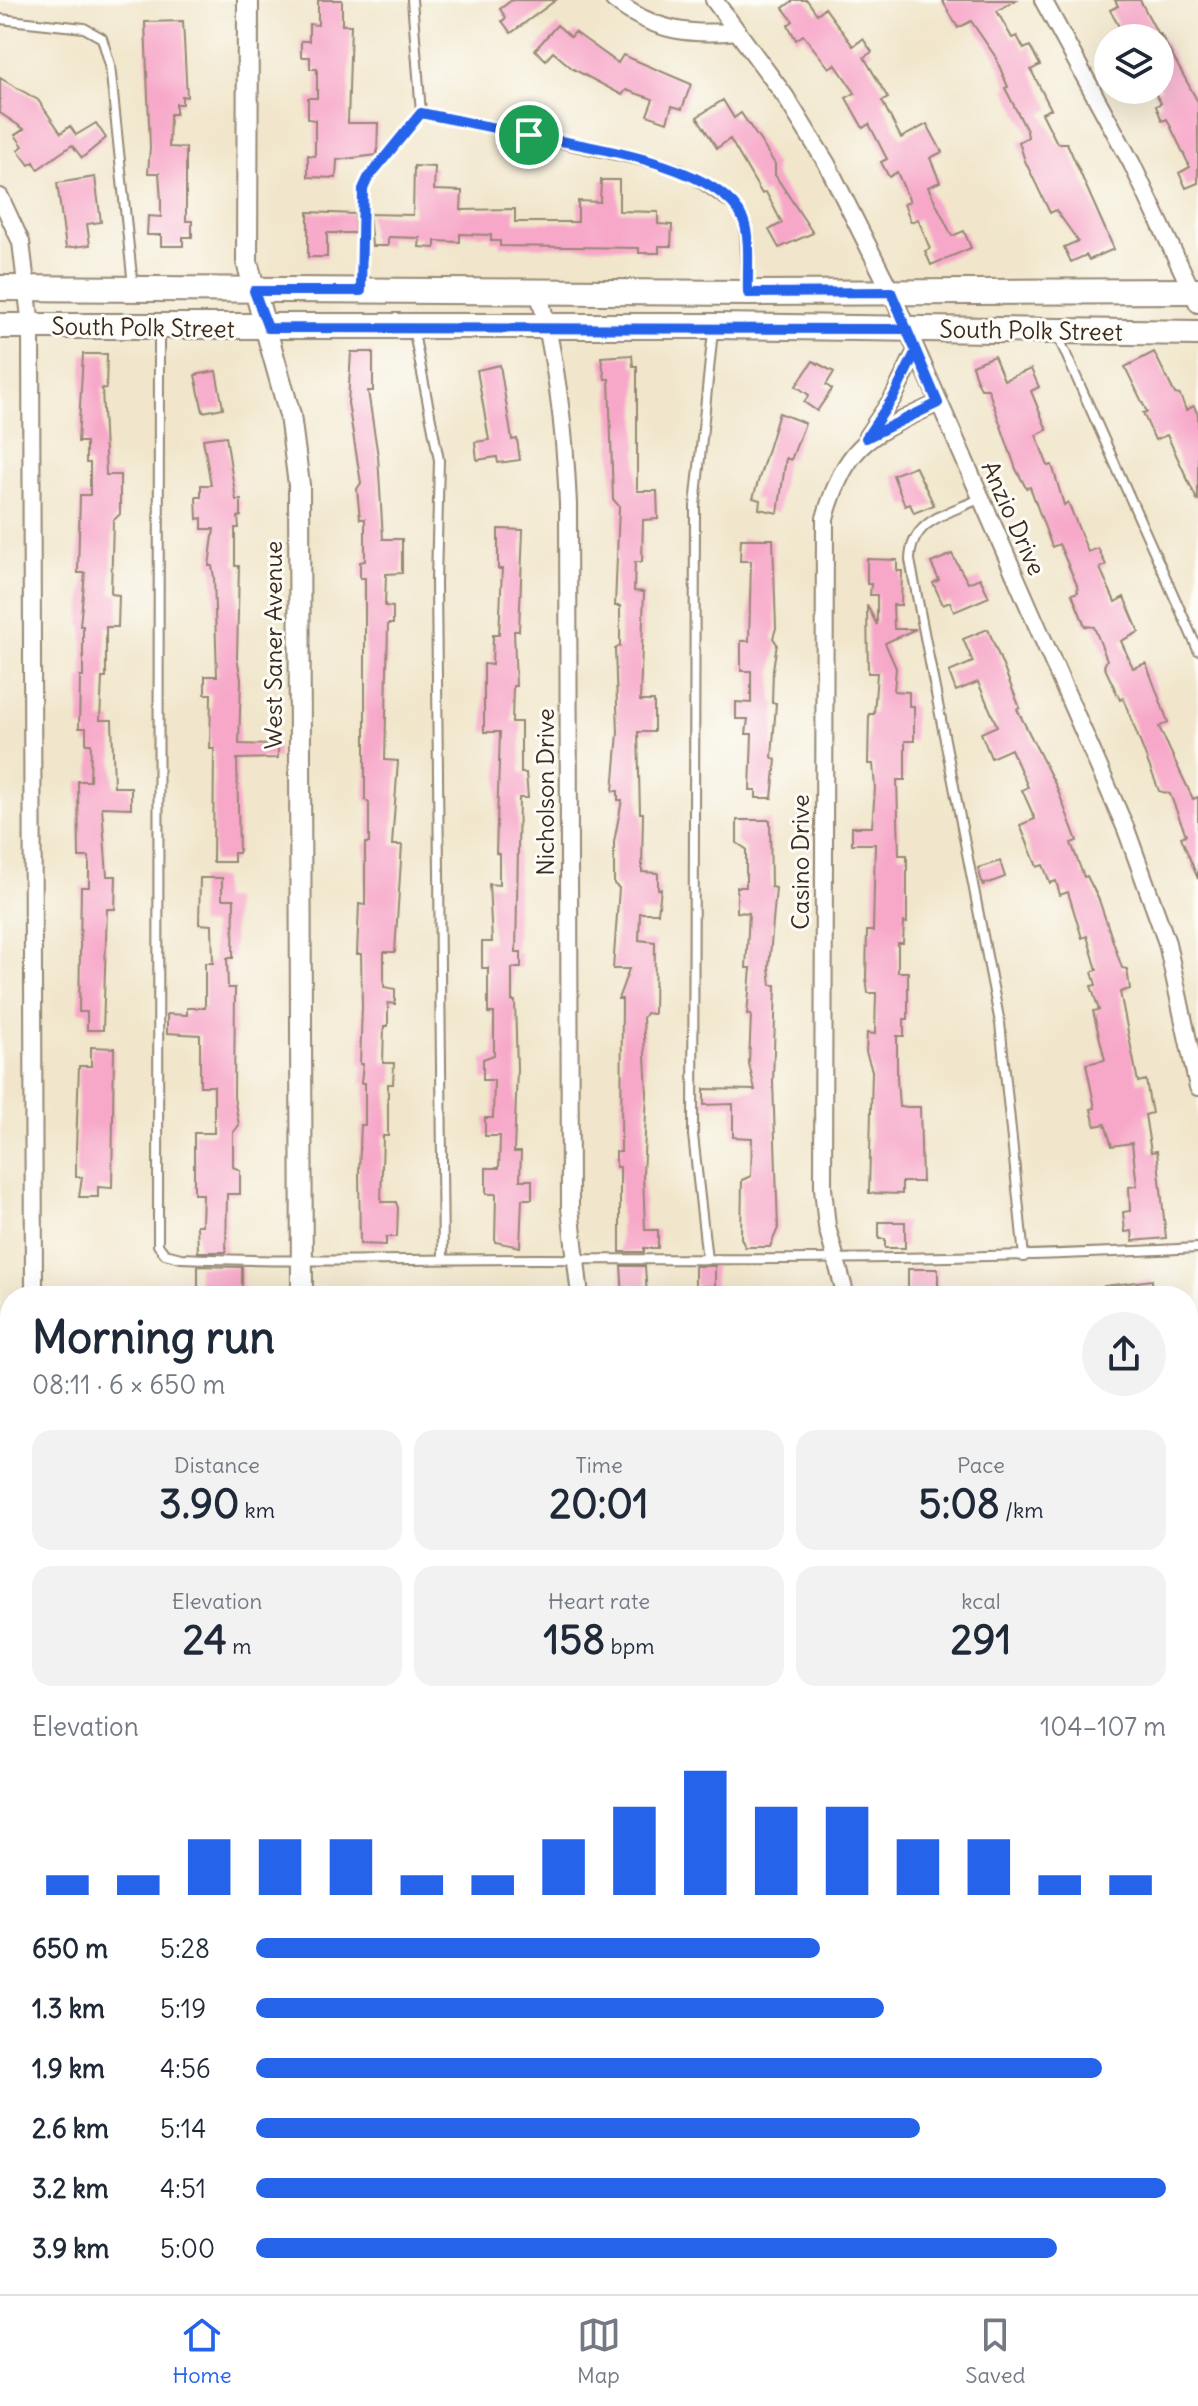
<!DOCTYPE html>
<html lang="en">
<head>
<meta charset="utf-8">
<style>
	body { margin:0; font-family:Delius,sans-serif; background:#f2f2f3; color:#1f2937; height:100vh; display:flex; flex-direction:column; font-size:30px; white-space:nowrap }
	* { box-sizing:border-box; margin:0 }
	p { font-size:26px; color:#747a83 }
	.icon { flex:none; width:44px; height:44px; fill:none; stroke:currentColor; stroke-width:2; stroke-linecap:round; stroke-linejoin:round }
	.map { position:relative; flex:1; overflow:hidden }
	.drawer { position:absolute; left:0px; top:1286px; width:1198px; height:1008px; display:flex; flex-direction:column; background:#fff; border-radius:32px 32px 0 0; box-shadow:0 8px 32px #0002 }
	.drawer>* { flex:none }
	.fabs { position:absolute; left:1094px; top:24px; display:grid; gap:16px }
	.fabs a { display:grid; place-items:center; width:80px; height:80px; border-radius:50%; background:#fff; box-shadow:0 8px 32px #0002; font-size:40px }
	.pin { position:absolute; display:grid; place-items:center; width:68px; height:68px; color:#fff; margin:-34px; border:4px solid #fff; border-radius:50%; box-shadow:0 2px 8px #0007 }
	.round { display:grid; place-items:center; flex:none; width:84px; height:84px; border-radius:42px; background:#f2f2f3 }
	.summary { display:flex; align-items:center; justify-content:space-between; height:136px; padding:0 32px }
	h1 { font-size:44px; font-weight:800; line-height:60px }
	.stats { display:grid; grid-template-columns:repeat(3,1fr); gap:12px; height:136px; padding:8px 32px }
	.stats div { display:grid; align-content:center; border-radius:20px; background:#f2f2f3; text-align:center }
	.stats b { font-size:40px; font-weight:800 }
	.stats small { font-size:22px; font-weight:400 }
	.stats p { font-size:22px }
	.chart { height:224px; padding:16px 32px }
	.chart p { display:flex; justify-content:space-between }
	.chart svg { width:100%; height:144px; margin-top:8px; stroke:#2563eb; stroke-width:6 }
	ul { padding:0 32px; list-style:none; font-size:26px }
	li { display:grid; grid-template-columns:128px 96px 1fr; align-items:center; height:60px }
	li i { height:20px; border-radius:10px; background:#2563eb }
	.tabs { display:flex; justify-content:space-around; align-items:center; height:112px; border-top:2px solid #e0e1e3; background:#fff; font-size:22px; color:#747a83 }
	.tabs a { display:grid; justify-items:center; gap:4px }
	.tabs .on { color:#2563eb }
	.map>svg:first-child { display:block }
	.building { fill:#f7a8c9 }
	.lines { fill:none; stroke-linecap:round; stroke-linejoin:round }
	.service-casing { stroke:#968874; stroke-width:12 }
	.minor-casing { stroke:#968874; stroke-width:20 }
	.tertiary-casing { stroke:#968874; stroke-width:24 }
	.secondary-casing { stroke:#968874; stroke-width:28 }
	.service { stroke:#fff; stroke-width:8 }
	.minor { stroke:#fff; stroke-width:16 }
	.tertiary { stroke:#fff; stroke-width:20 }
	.secondary { stroke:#fff; stroke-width:24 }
	.route-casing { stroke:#fff; stroke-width:16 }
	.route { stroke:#2563eb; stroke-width:10 }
	.labels { text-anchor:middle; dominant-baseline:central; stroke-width:6; stroke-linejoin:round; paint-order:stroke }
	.street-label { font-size:24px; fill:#3b2a1e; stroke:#fdfcf7 }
</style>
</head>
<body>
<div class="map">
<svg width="1198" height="2294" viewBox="0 0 1198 2294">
	<rect width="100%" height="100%" fill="#fdfcf7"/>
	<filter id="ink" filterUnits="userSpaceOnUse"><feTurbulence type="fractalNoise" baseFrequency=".0125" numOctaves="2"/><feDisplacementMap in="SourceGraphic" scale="16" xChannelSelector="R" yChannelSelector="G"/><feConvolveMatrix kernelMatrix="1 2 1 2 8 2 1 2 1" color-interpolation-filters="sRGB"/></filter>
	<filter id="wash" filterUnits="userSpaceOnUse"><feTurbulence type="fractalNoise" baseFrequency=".006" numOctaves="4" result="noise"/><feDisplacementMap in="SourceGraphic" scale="32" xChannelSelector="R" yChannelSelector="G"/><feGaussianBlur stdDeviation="1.8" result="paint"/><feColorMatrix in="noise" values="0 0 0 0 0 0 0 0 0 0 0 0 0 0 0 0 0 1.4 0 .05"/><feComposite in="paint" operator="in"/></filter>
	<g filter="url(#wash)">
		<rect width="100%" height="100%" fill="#f1e6cb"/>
		<g id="blocks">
			<!-- building -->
			<path class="building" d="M318 0H342V25H351L348 123H378L377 155 337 160 336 178 308 177V155L315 156V120L308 119V98H317V69H310V57H301V41H309V24L318 25Z
				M512 0H556L511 33 502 21 506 18 500 9Z
				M794 0H807L817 14 825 8 853 46 863 39 872 52 864 57 888 98 882 101 901 138 927 124 942 152 930 158 940 182 928 187 952 236 964 231 971 248 931 265 925 251 930 249 918 219 911 222 904 204 910 202 897 172 889 177 881 162 887 159 869 124 863 128 846 98 855 93 835 64 829 68 803 35 796 40 788 25 793 21 783 8Z
				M942 0H1016L997 11 1012 38 1017 36 1024 49 1030 46 1040 65 1031 70 1051 109 1042 113 1057 143H1067L1114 249 1089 260 1086 255 1071 262 1064 247 1078 241 1056 210 1050 213 1025 161 1019 142 1028 137 1027 131 1005 88 1008 87 995 56 971 21 958 28Z
				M1115 0H1140L1160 38H1125L1110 10 1118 6Z
				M183 21 187 97 182 96V104H176V114H170L169 147 186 148V221H192V237H183V246H161V235H147L148 216 161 217V200L159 173H148L150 147 145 22Z
				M557 25 571 37 575 32 618 63 623 55 691 84 682 109 672 106 667 122 647 115 653 99 626 90 622 95 573 69 553 52 546 60 535 50Z
				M1160 33 1198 102V183L1186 188 1179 173 1190 167 1167 119 1162 121 1156 106 1161 103 1153 90H1160Z
				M0 78 38 100 61 133 70 126 76 135 96 123 106 138 82 158 72 145 38 169 34 162 29 165 18 150 23 146 15 135 24 129 0 113Z
				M723 100 734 118 741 113 761 142 775 164V175L813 233 779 248 769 230 782 223 766 192 762 194 730 139 717 148 697 117Z
				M414 166 435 167 434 190 462 191 461 210 515 209V222H578V201L600 202 601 180H619V211L658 212V224L672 225 671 246H659V253H639V248L500 246V241H491V235L460 234V242L435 241V248L419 247 420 238 388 237V246H372L369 214 413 215Z
				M95 177 101 222 87 224 90 245 66 248 57 183Z
				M308 212 355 214V233H327V257H308Z
				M351 352H373V391H368L378 456 383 539H402V573L386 574 385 606 393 607V624H388L385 760 398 761 392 845H402L395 952H384V987L395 989V1004L388 1003V1026H384L383 1063H394L393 1084H388V1136H383L381 1202H396L398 1208 397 1237H386V1245L360 1244 359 1172 361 1125H365V1083H361L363 1064H360L362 1006 361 954H357L359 904 365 905V843H369V803L365 800V578H360V562L365 561V519H360L357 489 361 483 348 403Z
				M1154 352 1175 394 1180 395 1186 410 1194 406 1198 415V502L1167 435 1155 440 1143 413 1147 412 1125 367Z
				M83 354H107L106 389 102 388 106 475H120V514L113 521 111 594 119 595 118 627H106V678H102L100 720H112L114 787H131V808L102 807 107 876H116L115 909H107L103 1030H87V1012H79L81 887H89V857H79L78 781H90L91 744H86V728H79L80 677H83V626H80L85 573H78L80 495H90V463H86V442H78Z
				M632 355 633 366H637V491H657L658 519 643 520 642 562H635L634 591 644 592 640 701H654V732H638L640 813H643L642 872 658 873V889H661L658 913H640L639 940 655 942 654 1014 646 1013 643 1018 647 1093 643 1175 645 1230H658V1248H644V1252H620V1167H616V1152H621L622 999H618L629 969H613L619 888 614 884V842L622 800H618V791H613L618 733 615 649 620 646V606H615L619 506 613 499 609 379H605L601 357Z
				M994 356 1004 380 1031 369 1039 387 1031 391 1047 430 1036 435 1048 466 1052 465 1064 505 1068 502 1088 552 1098 548 1106 565 1100 568 1115 602 1124 597 1139 632 1121 641 1133 668 1146 663 1168 722 1159 727 1193 799 1198 797V879L1181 837 1186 835 1170 794 1159 791 1156 783 1123 698 1120 700 1104 666 1107 660 1094 627 1085 626 1072 594 1078 592 1077 585 1059 544 1052 547 1030 487 1026 488 1016 469 988 389H981L975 376 972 365Z
				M813 361 834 372 826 385 832 389 817 411 804 402 809 395 796 386Z
				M500 365 512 440 517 439 520 460 498 463 497 457 477 460 475 442 489 440 477 370Z
				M216 371 223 408 203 412 195 375Z
				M779 413 805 423 791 460 786 458 778 513 759 509 760 500 753 498Z
				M226 436 236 500H241V516L238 517 239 528H235V566H239L237 658 241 679 239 744 278 745V758L237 759 239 853H234V862H213L214 749H210L211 694H205V676H217L214 577 212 566H209L214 529H202V518L197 519 196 497H201V485H211L203 439Z
				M915 466 934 505 914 513 910 504 905 506 893 475Z
				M498 529 523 530 519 631H514L516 686H513L512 722H521V773H526L528 798H519L516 952H521V968H512V1001H515L517 1069 514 1152H521L520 1180H532V1199H522L520 1247 495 1242 496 1194H486V1168H499L500 1136H485V1118H493L494 1080H483V1059L494 1055V1013H488V968H482V942H492L489 884 499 885V854L496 853 500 732H484V664L492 665 493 635H499L502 569H498Z
				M741 539H773L776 628 773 638 777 644 773 669 772 703H776L772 757 776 760 772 798H756V790H750L752 734H746L748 719H736V702L751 703V671H741V641H749L751 561H740Z
				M952 554 968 583 980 578 989 597 954 612 950 602 943 605 933 583 939 580 931 563Z
				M867 559 897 560V571H902L901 605H893L894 629H916L885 643 896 668 894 691 909 692V706H914V741H905V780H897L899 855H907V923L904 922 903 943H898V972H908V1019H904V1036H897V1078L899 1107H920L922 1182H902V1194L869 1193 872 1071 866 1052 867 1033 875 1034 876 993H868L866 977 867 931H873L875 844H852V827H872L875 788 873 764H868L869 714H874L877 673H868L867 605 877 625V595H870L871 584H867Z
				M988 629 1020 708 1017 709 1057 788 1077 841 1071 843 1084 877 1087 876 1099 900 1122 968 1127 969 1130 989 1120 992 1138 1082 1146 1080 1149 1098 1152 1113 1145 1115 1151 1152 1157 1151 1166 1238 1133 1241 1132 1231 1125 1232 1123 1212 1130 1211 1129 1187 1137 1186 1132 1143 1112 1146 1105 1124 1095 1126 1091 1109 1095 1108 1086 1064 1105 1060 1093 1011 1099 1010 1091 986 1096 985 1092 972 1097 970 1087 936 1082 938 1068 892 1060 895 1056 881 1050 883 1043 865 1037 867 1020 825 1035 819 1022 790 1028 787 1011 749 991 758 981 733 997 726 978 682 956 691 949 672 973 662 963 639Z
				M737 820H770L771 887 776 888 769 967 771 985H776L773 1082 778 1228 770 1247H745L741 1238 742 1180 751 1176 752 1138 733 1137V1104L704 1105V1089L755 1090 749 1064 751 1015H747L751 968H746L749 913 737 912V887H746V849L737 843Z
				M1000 861 1005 877 983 885 978 868Z
				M200 878H222V899H234L233 958H227L228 988H235L234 1097 239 1125 233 1133V1167L240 1170V1194H227L226 1252H198L197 1225H202L203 1194H194V1133H214V1086H200V1035L167 1033V1014L187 1015V1008H205V963H213L212 925 199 924Z
				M91 1047 114 1048 112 1188 98 1187V1197H79L82 1177H76V1148L79 1066H91Z
				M879 1222H905V1248H885V1239H879Z
				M198 1266 242 1267V1296H198Z
				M621 1266H645L647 1296H623Z
				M695 1266H715V1286H695Z
				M908 1269H938V1296H908Z
				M1152 1280 1153 1296H1105L1104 1286Z"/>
		</g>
	</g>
	<g filter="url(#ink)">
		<use href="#blocks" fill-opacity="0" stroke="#968874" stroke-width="2"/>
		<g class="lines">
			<!-- service casing -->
			<g class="service-casing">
				<path id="service" d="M412 0 421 113
					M0 19 84 28 102 38 110 65 133 286
					M361 286 363 189 368 178 421 113 680 169 736 208 744 221 748 290
					M159 327 158 1245 165 1254 181 1258C300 1263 419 1259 538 1259 758 1260 978 1260 1198 1248
					M413 328 439 460 436 582 443 1259
					M1057 334 1198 650
					M979 499C947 514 911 520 910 560L1000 1023 1024 1257
					M707 1260 693 1135 695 506 713 331
					M0 1528H10
					M1188 1532H1198
					M1188 1835H1198
					M1188 2140H1198
					M155 2294V2284"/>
			</g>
			<!-- minor casing -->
			<g class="minor-casing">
				<path id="minor" d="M614 0C653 31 690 36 738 31
					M714 0 785 96 827 164 891 292 1126 829 1167 943 1198 1087
					M1043 0 1132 164 1198 304
					M0 197 21 242 31 326 34 1296
					M538 290C557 360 565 432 568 504L570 1208 580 1296
					M867 436 894 396 916 351
					M846 1296 827 1227 823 1188 825 518C848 440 869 436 938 403
					M1188 1682H1198
					M10 1710V1732
					M0 1934 10 1938
					M1188 1987H1198
					M300 2289 1198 2290
					M23 2294V2284"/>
			</g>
			<!-- tertiary casing -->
			<g class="tertiary-casing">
				<path id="tertiary" d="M248 0 247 262 290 415 299 485 302 1296
					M0 1353 10 1356
					M1188 1383H1198
					M300 2284V2294"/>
			</g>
			<!-- secondary casing -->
			<g class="secondary-casing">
				<path id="secondary" d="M0 288 748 293 1198 291
					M0 326H714L1198 333"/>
			</g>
			<!-- service -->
			<use href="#service" class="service"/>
			<!-- minor -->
			<use href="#minor" class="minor"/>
			<!-- tertiary -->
			<use href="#tertiary" class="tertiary"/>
			<!-- secondary -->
			<use href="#secondary" class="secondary"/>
		</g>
	</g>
	<g class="lines" filter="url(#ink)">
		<!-- route casing -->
		<g class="route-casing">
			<path id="route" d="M529 135 421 113 368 178 363 189 361 291H254L268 328 906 329 916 351 894 396 866 438 938 403 891 292 748 293C747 272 751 238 743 219 718 163 583 146 529 135"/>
		</g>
		<!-- route -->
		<use href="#route" class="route"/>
	</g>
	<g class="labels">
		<!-- street labels -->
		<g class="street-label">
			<text transform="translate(143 327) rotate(1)">South Polk Street</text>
			<text transform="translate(1031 330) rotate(1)">South Polk Street</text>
			<text transform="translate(1014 518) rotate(66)">Anzio Drive</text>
			<text transform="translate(273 645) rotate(-90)">West Saner Avenue</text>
			<text transform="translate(545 792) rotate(-90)">Nicholson Drive</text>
			<text transform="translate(800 862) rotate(-90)">Casino Drive</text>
		</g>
	</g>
</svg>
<div class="fabs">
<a><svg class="icon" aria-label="layers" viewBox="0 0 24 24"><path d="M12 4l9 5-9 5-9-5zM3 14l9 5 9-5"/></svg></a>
</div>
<div class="pin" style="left:529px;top:135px;background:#1e9e55"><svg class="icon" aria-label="arrive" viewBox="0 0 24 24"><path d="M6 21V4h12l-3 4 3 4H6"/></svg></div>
<section class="drawer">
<div class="summary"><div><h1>Morning run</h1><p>08:11 · 6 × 650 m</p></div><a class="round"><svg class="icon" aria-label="share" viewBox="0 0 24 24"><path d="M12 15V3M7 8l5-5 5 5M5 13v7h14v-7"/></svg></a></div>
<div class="stats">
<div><p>Distance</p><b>3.90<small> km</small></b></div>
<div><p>Time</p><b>20:01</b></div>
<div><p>Pace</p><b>5:08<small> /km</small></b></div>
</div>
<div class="stats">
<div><p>Elevation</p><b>24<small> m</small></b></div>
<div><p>Heart rate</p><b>158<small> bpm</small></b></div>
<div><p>kcal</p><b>291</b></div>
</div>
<div class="chart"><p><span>Elevation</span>104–107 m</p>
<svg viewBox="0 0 160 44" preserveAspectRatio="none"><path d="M5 44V38M15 44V38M25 44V27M35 44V27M45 44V27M55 44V38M65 44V38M75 44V27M85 44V17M95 44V6M105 44V17M115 44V17M125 44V27M135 44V27M145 44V38M155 44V38"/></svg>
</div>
<ul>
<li><b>650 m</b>5:28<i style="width:62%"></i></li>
<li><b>1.3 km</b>5:19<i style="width:69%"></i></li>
<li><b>1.9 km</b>4:56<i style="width:93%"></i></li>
<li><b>2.6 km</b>5:14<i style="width:73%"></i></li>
<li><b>3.2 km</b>4:51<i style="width:100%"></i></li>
<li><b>3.9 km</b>5:00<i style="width:88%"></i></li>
</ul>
</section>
</div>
<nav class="tabs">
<a class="on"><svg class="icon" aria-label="home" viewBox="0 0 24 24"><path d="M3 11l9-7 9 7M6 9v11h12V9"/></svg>Home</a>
<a><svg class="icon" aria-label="map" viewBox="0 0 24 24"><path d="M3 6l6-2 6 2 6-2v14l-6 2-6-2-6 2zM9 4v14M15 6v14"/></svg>Map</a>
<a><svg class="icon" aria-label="saved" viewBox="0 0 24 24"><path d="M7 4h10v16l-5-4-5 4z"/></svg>Saved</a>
</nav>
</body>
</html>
